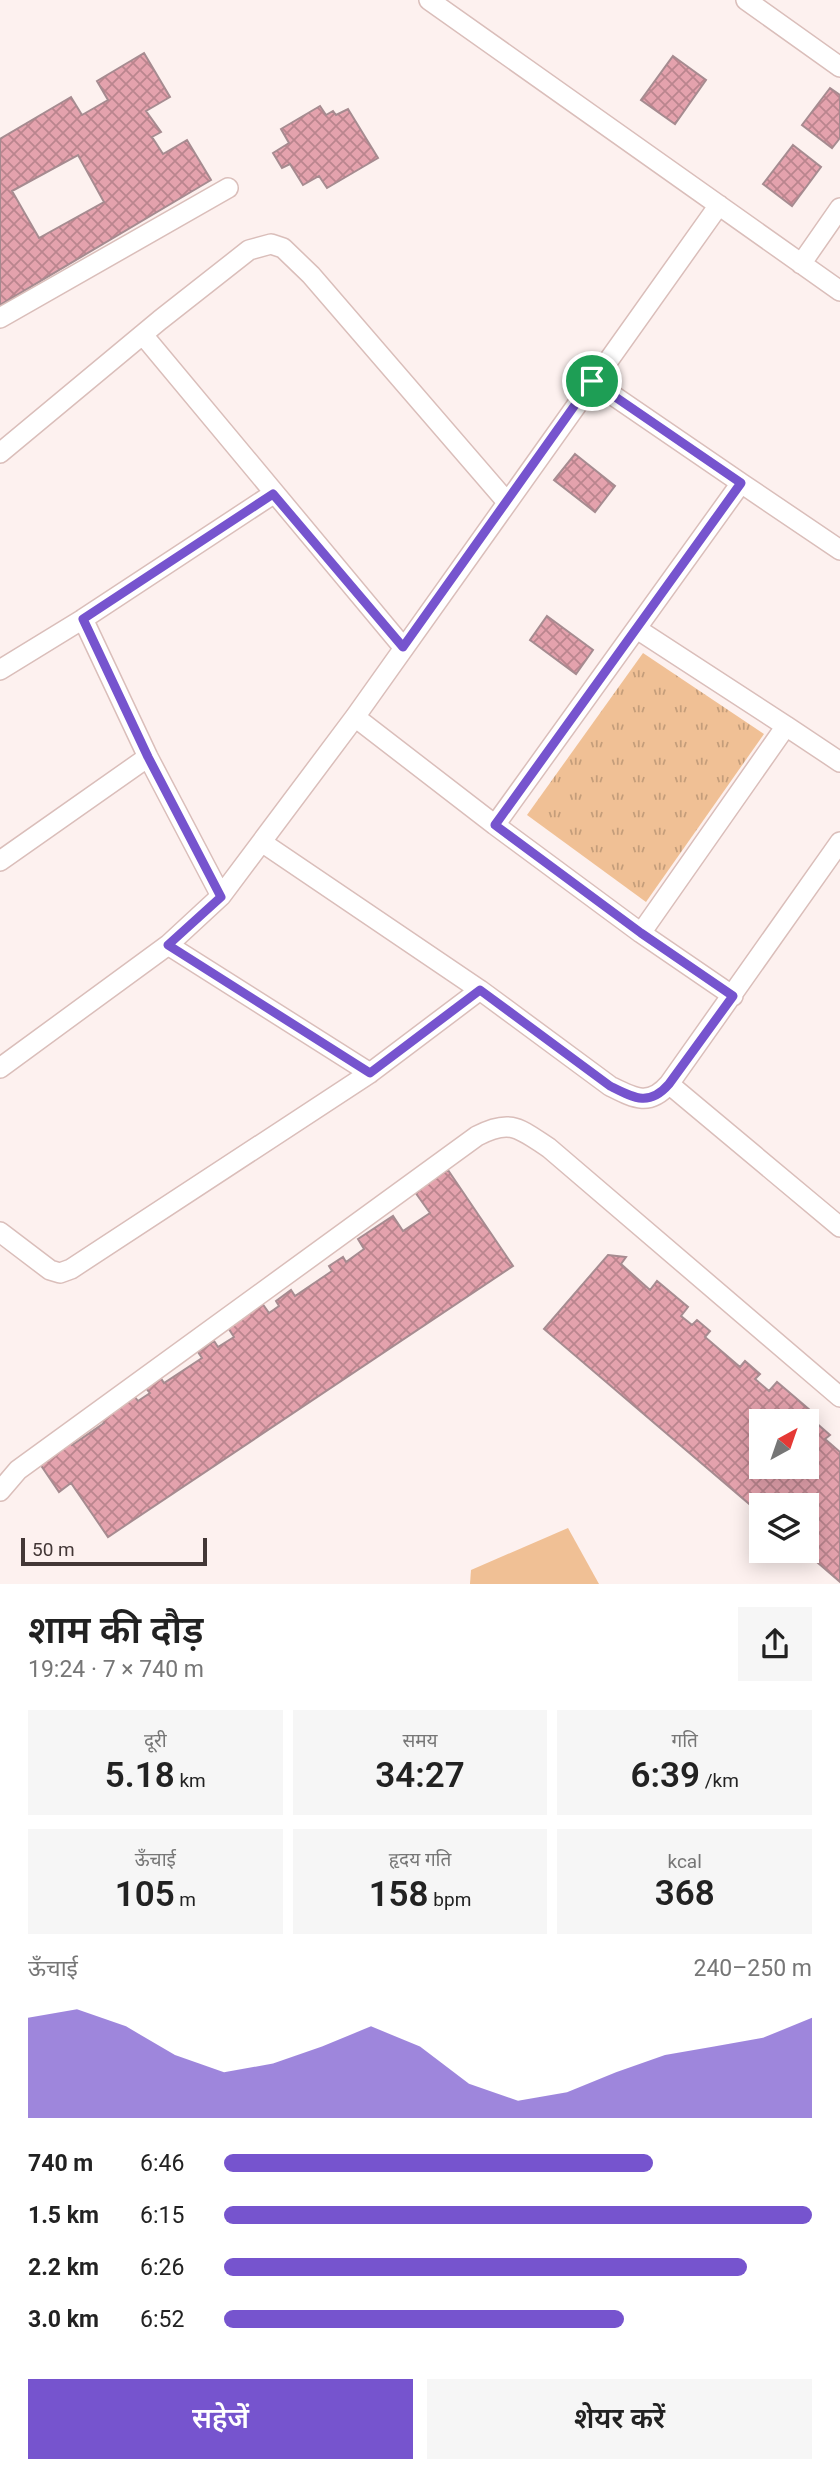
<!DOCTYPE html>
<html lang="hi">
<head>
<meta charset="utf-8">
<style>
	body { margin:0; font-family:Roboto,"Noto Sans Devanagari",sans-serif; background:#f6f6f6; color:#222; height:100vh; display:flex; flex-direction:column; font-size:26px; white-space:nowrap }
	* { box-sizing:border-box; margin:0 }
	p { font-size:23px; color:#767676 }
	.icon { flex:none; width:38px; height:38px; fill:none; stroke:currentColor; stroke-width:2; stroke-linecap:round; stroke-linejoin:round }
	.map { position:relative; height:1584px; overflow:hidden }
	.details { display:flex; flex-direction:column; background:#fff; flex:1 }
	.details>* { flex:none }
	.needle { width:46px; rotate:40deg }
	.controls { position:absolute; left:749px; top:1409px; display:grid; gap:14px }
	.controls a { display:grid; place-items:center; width:70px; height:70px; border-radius:0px; background:#fff; box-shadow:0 4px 18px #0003; font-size:35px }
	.scale { position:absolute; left:21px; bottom:18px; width:186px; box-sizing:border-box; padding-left:7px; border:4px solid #433736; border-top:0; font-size:19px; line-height:24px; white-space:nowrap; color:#433736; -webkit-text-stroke:5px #fdf1ef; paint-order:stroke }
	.pin { position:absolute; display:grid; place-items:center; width:60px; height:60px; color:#fff; margin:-30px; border:4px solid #fff; border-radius:50%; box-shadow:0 2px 7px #0007 }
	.round { display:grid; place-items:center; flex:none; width:74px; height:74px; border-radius:0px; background:#f6f6f6 }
	.summary { display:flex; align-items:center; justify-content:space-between; height:119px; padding:0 28px }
	h1 { font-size:38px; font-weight:600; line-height:52px }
	.stats { display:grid; grid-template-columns:repeat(3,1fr); gap:10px; height:119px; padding:7px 28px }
	.stats div { display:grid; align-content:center; border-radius:0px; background:#f6f6f6; text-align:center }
	.stats b { font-size:35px; font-weight:600 }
	.stats small { font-size:19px; font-weight:400 }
	.stats p { font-size:19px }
	.chart { height:196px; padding:14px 28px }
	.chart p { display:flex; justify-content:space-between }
	.chart svg { width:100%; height:126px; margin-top:7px; fill:#7654ce; opacity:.7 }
	.button { display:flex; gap:14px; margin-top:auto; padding:14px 28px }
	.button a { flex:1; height:80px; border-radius:0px; background:#7654ce; color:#fff; font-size:28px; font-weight:600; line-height:80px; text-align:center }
	.button a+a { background:#f6f6f6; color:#222 }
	ul { padding:0 28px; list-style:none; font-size:23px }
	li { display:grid; grid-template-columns:112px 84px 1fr; align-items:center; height:52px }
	li i { height:18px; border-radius:9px; background:#7654ce }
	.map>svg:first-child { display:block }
	.park { fill:url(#park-tufts) }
	.pitch { fill:#f0c095 }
	.building { fill:url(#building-cross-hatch); stroke:#a68b90; stroke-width:2; fill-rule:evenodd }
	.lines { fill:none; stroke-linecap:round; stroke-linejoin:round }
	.minor-casing { stroke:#dabeba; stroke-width:22 }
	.minor { stroke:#fff; stroke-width:19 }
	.route-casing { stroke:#fff; stroke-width:14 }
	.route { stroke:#7654ce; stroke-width:9 }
</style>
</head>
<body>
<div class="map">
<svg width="840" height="1584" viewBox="0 0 840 1584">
	<defs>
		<pattern id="park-tufts" width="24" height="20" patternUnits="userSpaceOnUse" patternTransform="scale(1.75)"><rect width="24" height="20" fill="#f0c095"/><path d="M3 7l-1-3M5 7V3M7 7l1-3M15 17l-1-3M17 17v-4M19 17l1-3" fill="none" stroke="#c49d7a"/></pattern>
		<pattern id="building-cross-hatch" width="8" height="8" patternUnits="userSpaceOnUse" patternTransform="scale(1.75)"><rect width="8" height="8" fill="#e4a2ad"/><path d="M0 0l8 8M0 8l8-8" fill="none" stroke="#ba858e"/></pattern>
	</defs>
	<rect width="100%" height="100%" fill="#fdf1ef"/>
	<!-- park -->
	<path class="park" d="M643 653 764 734 646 902 527 815Z"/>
	<!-- pitch -->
	<path class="pitch" d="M568 1528 599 1584H470L471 1570Z"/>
	<!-- building -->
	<path class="building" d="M144 53 170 97 146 111 161 132 152 137 163 154 187 140 211 180 0 305V139L71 97 82 115 108 100 97 81ZM78 155 104 202 39 238 12 191Z
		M673 56 706 80 675 124 641 100Z
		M830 88 840 95V138L832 148 802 125Z
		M320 106 326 115 333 111 336 115 348 109 378 158 327 188 319 176 303 185 290 164 282 168 273 153 289 143 281 129Z
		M793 145 821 167 792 206 763 184Z
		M575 454 615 486 595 512 554 480Z
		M547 616 593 650 576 674 530 640Z
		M448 1170 513 1266 108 1537 71 1483 59 1492 36 1458 67 1438 72 1445 104 1423 98 1415 131 1392 138 1401 150 1393 145 1387 160 1377 164 1383 202 1358 198 1352 214 1341 218 1347 234 1337 227 1326 262 1303 269 1313 279 1306 276 1301 291 1290 295 1296 332 1271 329 1266 343 1257 346 1262 364 1249 358 1239 393 1216 403 1231 430 1213 415 1192Z
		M608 1255 626 1257 621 1264 650 1290 657 1281 688 1307 681 1316 692 1325 697 1320 710 1331 705 1337 740 1367 745 1361 760 1374 755 1379 769 1391 777 1382 810 1410 802 1419 804 1421H761V1466H807V1423L811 1427 815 1422 830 1435 825 1439 840 1452V1582L803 1550H807V1505H761V1514L544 1329Z"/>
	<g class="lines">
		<!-- minor casing -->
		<g class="minor-casing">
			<path id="minor" d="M429 0 840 291
				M746 0 840 67
				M801 264 840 208
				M0 318 228 188
				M143 335 403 647
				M592 381 741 483
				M0 453 160 320 249 250 271 244 283 248 311 275 507 502
				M83 619 148 757 221 896
				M637 629 786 726
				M0 670 83 619 273 494
				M355 717 495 825
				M840 842 669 1084 840 1227
				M263 843 480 990 610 1086C634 1098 649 1107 669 1084
				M0 861 148 757
				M641 933 786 726 840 762
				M168 945 370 1073
				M733 996 641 933 495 825 741 483 840 550
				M0 1068 168 945 221 896 355 717 719 205
				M0 1232 50 1270 60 1273 71 1269 370 1073 480 990
				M0 1491 18 1470 477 1136C511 1118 520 1129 549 1148L840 1397"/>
		</g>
		<!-- minor -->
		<use href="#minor" class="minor"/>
	</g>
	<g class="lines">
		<!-- route casing -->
		<g class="route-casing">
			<path id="route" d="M592 381 741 483 495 825 641 933 733 996 669 1084C649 1107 634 1098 610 1086L480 990 370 1073 168 945 221 897 148 757 83 619 273 494 403 647Z"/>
		</g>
		<!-- route -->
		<use href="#route" class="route"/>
	</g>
</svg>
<div class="controls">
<a><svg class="needle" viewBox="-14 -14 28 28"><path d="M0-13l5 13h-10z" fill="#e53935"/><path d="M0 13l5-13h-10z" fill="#767676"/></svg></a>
<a><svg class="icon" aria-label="layers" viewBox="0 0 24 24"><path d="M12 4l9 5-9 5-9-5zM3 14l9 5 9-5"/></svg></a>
</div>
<div class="scale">50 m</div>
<div class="pin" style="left:592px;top:381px;background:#1e9e55"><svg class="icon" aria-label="arrive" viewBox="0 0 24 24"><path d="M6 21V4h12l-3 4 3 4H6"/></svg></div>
</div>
<section class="details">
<div class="summary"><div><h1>शाम की दौड़</h1><p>19:24 · 7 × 740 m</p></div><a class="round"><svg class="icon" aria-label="share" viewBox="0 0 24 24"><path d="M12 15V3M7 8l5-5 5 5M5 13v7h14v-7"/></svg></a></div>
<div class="stats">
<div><p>दूरी</p><b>5.18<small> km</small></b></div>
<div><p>समय</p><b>34:27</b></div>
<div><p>गति</p><b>6:39<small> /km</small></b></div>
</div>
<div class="stats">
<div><p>ऊँचाई</p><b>105<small> m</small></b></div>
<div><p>हृदय गति</p><b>158<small> bpm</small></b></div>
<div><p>kcal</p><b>368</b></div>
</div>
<div class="chart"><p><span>ऊँचाई</span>240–250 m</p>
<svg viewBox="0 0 160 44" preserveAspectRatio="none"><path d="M0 44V9L10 6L20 12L30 22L40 28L50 25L60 19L70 12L80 19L90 32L100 38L110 35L120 28L130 22L140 19L150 16L160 9V44z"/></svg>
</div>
<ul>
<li><b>740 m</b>6:46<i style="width:73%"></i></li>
<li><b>1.5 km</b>6:15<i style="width:100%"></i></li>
<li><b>2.2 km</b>6:26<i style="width:89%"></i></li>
<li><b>3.0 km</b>6:52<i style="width:68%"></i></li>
</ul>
<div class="button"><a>सहेजें</a><a>शेयर करें</a></div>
</section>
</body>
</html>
